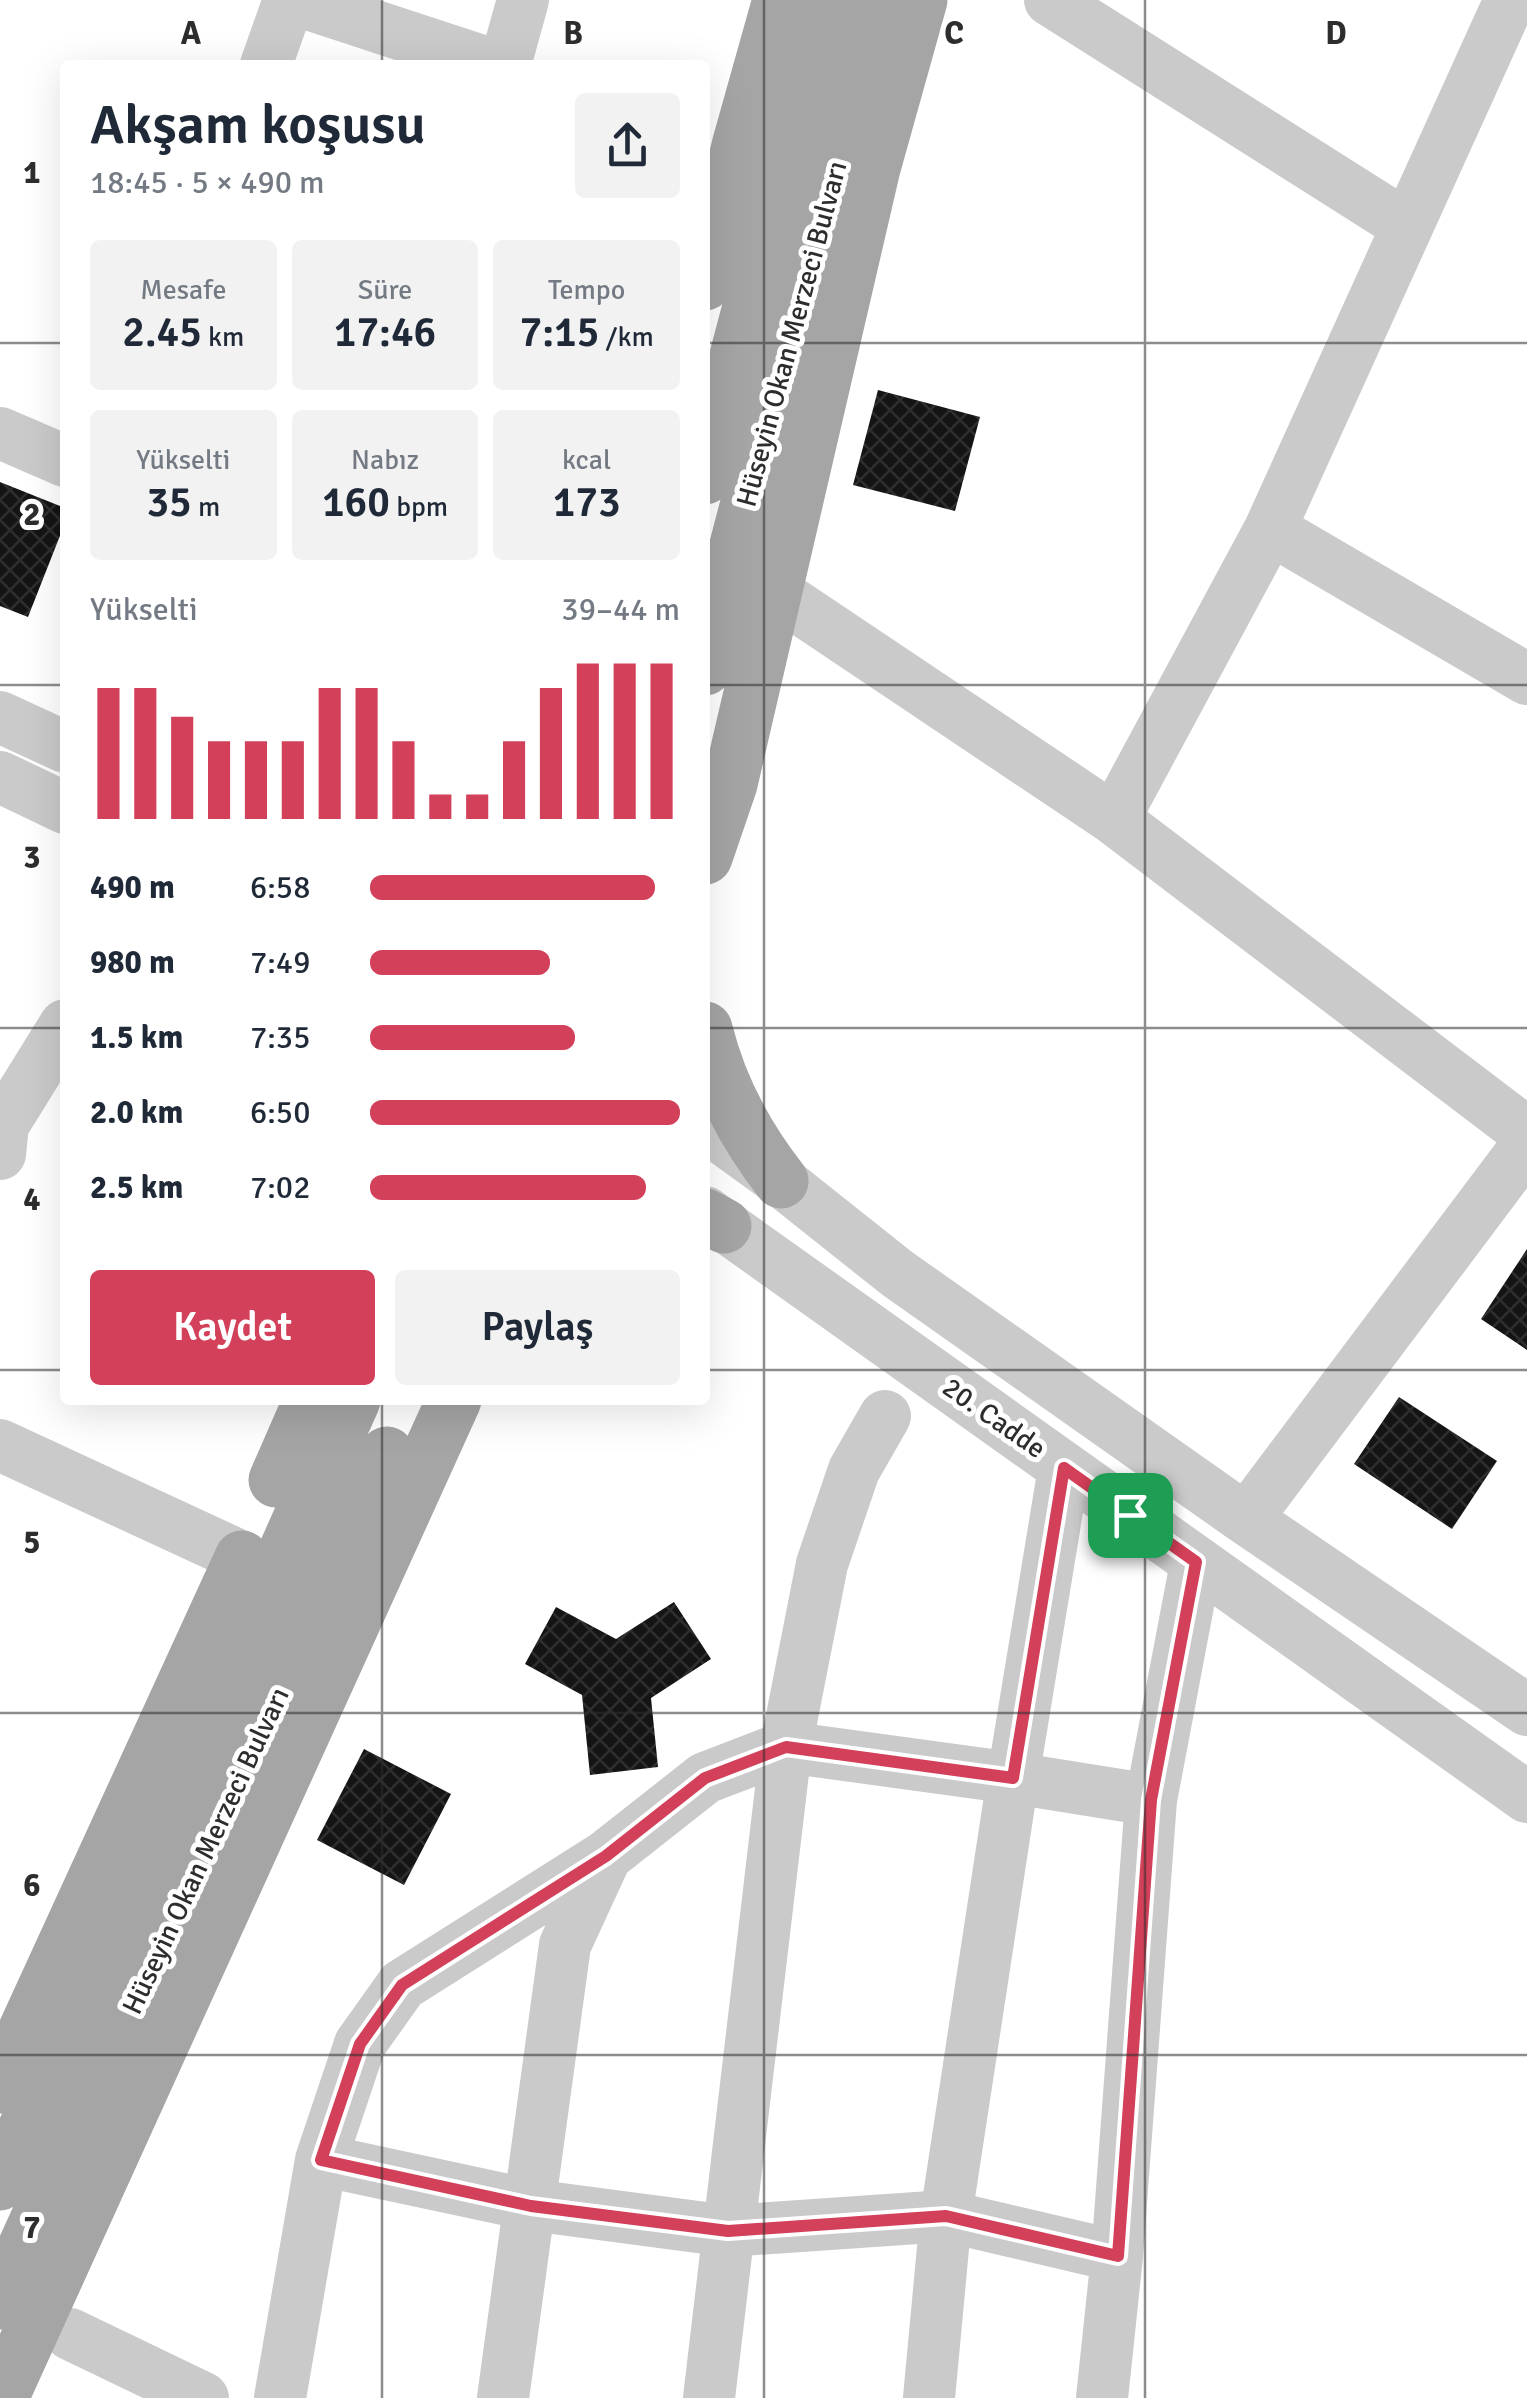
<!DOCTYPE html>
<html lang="tr">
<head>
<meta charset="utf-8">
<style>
	body { margin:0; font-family:Signika,sans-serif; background:#f2f2f3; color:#1f2937; height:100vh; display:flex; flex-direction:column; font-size:38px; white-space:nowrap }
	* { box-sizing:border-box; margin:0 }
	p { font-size:32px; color:#747a83 }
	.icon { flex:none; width:55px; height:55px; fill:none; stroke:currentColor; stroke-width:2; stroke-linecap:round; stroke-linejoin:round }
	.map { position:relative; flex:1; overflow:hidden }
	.panel { position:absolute; left:60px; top:60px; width:650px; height:1345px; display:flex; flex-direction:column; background:#fff; border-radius:10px; box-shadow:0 10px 40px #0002 }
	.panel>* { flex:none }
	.pin { position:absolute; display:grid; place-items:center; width:85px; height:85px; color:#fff; margin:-42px; border-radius:20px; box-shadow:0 5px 15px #0006 }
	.round { display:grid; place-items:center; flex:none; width:105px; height:105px; border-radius:10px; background:#f2f2f3 }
	.head { display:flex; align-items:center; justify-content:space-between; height:170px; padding:0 30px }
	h1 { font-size:55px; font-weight:600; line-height:75px }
	.figures { display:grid; grid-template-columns:repeat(3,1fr); gap:15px; height:170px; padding:10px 30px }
	.figures div { display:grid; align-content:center; border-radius:10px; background:#f2f2f3; text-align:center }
	.figures b { font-size:42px; font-weight:600 }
	.figures small { font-size:28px; font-weight:400 }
	.figures p { font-size:28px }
	.chart { height:280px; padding:20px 30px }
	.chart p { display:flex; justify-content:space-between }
	.chart svg { width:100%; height:180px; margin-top:10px; stroke:#d34059; stroke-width:6 }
	.primary-button { display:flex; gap:20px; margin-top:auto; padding:20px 30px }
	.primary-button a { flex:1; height:115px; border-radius:10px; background:#d34059; color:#fff; font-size:40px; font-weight:600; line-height:115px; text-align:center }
	.primary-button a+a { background:#f2f2f3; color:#1f2937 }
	ul { padding:0 30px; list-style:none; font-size:32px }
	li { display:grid; grid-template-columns:160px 120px 1fr; align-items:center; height:75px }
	li i { height:25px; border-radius:12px; background:#d34059 }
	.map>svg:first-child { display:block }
	.building { fill:url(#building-cross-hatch) }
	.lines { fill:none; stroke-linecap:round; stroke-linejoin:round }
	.minor { stroke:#cacaca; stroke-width:52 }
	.major { stroke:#a5a5a5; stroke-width:55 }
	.route-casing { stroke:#fff; stroke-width:20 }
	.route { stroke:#d34059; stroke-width:12 }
	.grid { fill:none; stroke:#2d2d2d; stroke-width:2.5; stroke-opacity:0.55 }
	.labels { text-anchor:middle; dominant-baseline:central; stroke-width:10; stroke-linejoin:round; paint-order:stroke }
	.street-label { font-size:28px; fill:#2d2d2d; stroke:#fff }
	.grid-label { font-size:32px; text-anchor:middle; font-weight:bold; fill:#2d2d2d; stroke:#fff; stroke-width:10; stroke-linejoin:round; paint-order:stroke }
</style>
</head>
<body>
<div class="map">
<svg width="1527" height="2398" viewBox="0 0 1527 2398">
	<defs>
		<pattern id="building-cross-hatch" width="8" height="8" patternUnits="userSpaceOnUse" patternTransform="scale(2.5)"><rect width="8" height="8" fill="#141414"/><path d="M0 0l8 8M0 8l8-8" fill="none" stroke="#2e2e2e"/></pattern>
	</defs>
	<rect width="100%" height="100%" fill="#fff"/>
	<!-- building -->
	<path class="building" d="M878 390 980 417 955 511 853 485Z
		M0 482 65 508V523L28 617 0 606Z
		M1527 1249V1350L1481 1319Z
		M1399 1397 1497 1461 1452 1529 1354 1464Z
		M674 1602 711 1659 651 1698 658 1767 590 1775 582 1695 525 1664 556 1607 616 1639Z
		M364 1749 451 1794 404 1885 317 1840Z"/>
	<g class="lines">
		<!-- minor -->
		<path class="minor" d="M296 0 494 65
			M1050 0 1407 226
			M266 65 289 0
			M505 65 523 0
			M0 433 65 461
			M1270 529 1527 679
			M774 591 1114 819 1527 1133
			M0 717 65 747
			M0 777 65 808
			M1114 819 1270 529 1510 0
			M705 1126 781 1181 898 1274 1246 1519 1527 1710
			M0 1154 3 1125 65 1025
			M705 1212 1527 1797
			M0 1445 242 1557
			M1246 1519 1527 1145
			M321 2160 531 2205 728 2231 946 2216 1117 2256
			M70 2334 203 2398
			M280 2398 321 2160 360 2044 402 1985 606 1856
			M503 2398 565 1945 606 1856 705 1778 786 1747 1013 1778 1151 1800
			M709 2398 786 1747 822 1564 854 1470 885 1416
			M929 2398 946 2216 1013 1778 1064 1468
			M1102 2398 1117 2256 1151 1800 1196 1563"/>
		<!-- major -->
		<path class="major" d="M705 283 739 146 780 0
			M705 477 831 0
			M705 668 879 0
			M705 857 730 784 873 168 920 0
			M705 1029C719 1086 744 1134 781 1181
			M705 1216 724 1226
			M276 1480 311 1400
			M0 2086 242 1558
			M0 2183 109 1949 353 1400
			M0 2302 387 1454
			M1 2398 454 1400"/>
	</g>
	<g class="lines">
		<!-- route casing -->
		<g class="route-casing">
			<path id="route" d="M1064 1468 1196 1562 1151 1800 1118 2256 946 2216 728 2231 531 2206 321 2160 360 2044 402 1985 606 1856 705 1778 786 1747 1013 1778Z"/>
		</g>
		<!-- route -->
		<use href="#route" class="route"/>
	</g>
	<!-- grid -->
	<path class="grid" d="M382 0V65M764 0V2398M1145 0V2398M0 343H65M705 343H1527M0 685H65M705 685H1527M0 1028H65M705 1028H1527M0 1370H65M705 1370H1527M382 1400V2398M0 1713H1527M0 2055H1527"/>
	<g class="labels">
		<!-- street labels -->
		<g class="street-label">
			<text transform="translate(792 334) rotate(-75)">Hüseyin Okan Merzeci Bulvarı</text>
			<text transform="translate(994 1418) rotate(35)">20. Cadde</text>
			<text transform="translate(206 1851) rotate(-65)">Hüseyin Okan Merzeci Bulvarı</text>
		</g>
	</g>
	<g class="grid-label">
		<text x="191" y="44">A</text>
		<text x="573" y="44">B</text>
		<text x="954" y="44">C</text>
		<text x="1336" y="44">D</text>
		<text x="32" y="183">1</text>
		<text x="32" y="525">2</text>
		<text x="32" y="868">3</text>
		<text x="32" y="1210">4</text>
		<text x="32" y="1553">5</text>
		<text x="32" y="1896">6</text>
		<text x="32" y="2238">7</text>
	</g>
</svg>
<div class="pin" style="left:1130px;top:1515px;background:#1e9e55"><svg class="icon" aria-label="arrive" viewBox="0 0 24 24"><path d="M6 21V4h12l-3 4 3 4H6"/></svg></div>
<section class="panel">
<div class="head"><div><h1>Akşam koşusu</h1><p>18:45 · 5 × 490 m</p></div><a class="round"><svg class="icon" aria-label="share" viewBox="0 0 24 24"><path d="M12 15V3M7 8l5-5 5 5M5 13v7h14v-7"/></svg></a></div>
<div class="figures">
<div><p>Mesafe</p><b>2.45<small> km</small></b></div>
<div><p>Süre</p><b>17:46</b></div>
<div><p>Tempo</p><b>7:15<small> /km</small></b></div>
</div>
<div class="figures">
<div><p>Yükselti</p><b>35<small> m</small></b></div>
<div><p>Nabız</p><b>160<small> bpm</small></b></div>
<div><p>kcal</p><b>173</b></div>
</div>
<div class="chart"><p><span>Yükselti</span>39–44 m</p>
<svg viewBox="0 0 160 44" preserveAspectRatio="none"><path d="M5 44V12M15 44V12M25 44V19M35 44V25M45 44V25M55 44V25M65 44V12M75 44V12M85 44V25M95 44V38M105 44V38M115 44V25M125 44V12M135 44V6M145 44V6M155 44V6"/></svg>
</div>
<ul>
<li><b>490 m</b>6:58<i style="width:92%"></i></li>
<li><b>980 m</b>7:49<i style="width:58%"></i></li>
<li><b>1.5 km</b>7:35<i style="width:66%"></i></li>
<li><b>2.0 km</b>6:50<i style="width:100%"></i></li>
<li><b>2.5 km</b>7:02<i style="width:89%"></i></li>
</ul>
<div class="primary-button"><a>Kaydet</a><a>Paylaş</a></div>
</section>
</div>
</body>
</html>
